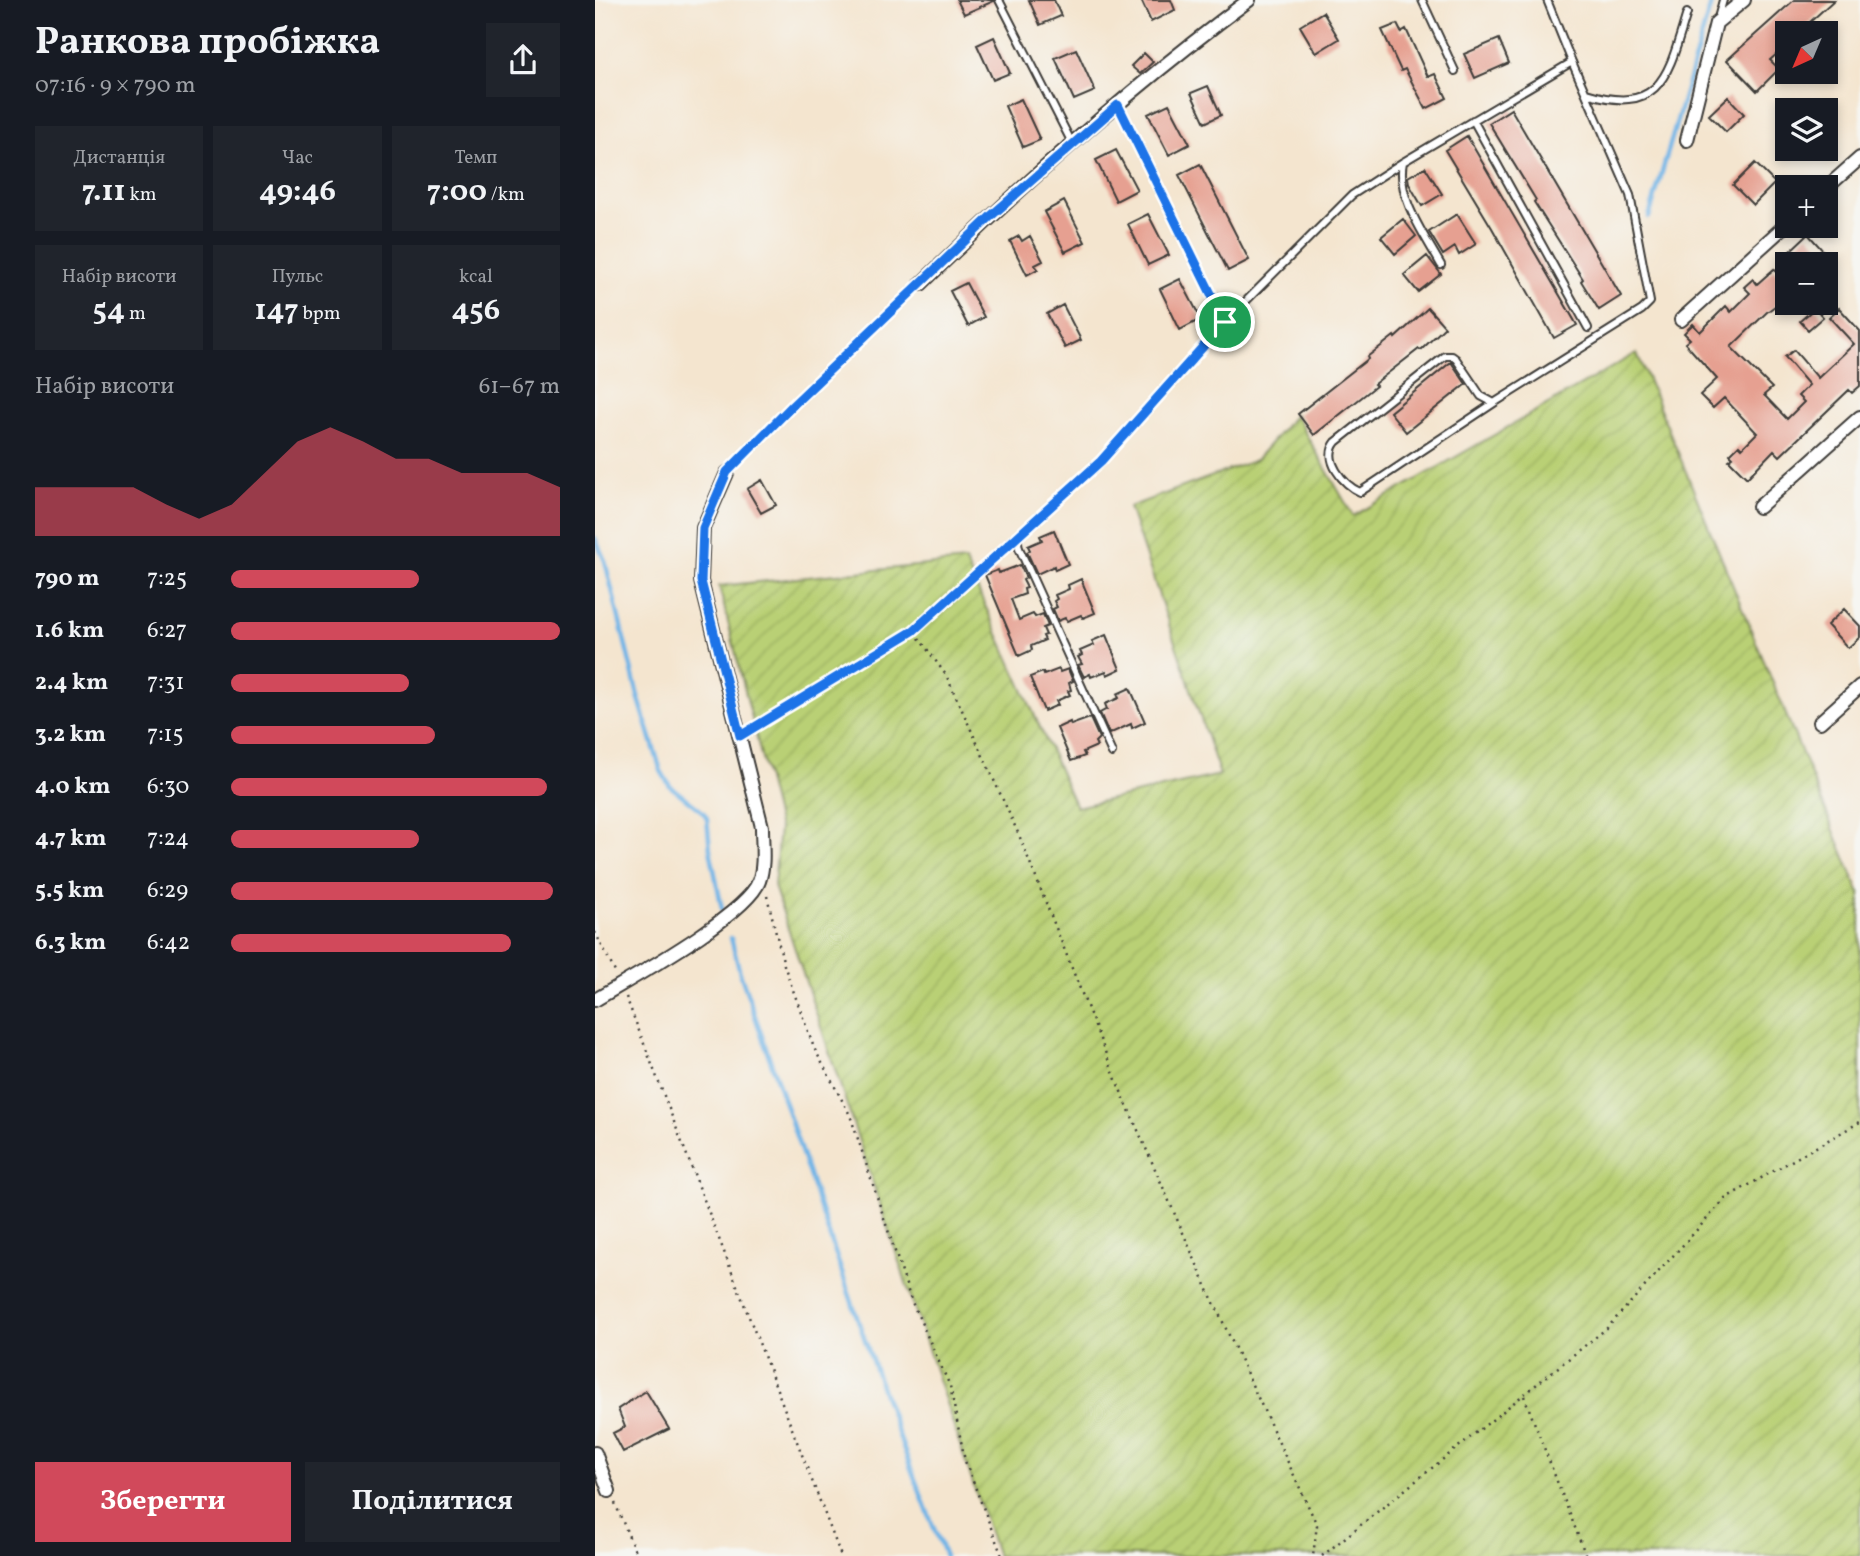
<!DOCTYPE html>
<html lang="uk">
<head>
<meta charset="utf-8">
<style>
	body { margin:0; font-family:Vollkorn,serif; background:#20242c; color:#f1f3f6; height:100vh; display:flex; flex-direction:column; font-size:26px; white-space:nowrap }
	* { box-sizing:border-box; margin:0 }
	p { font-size:23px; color:#9ea1a6 }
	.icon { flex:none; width:38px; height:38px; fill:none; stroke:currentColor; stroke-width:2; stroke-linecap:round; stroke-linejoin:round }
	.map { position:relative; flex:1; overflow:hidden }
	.details { display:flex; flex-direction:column; background:#171b24; width:595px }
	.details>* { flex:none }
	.needle { width:46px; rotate:224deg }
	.tools { position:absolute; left:1180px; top:21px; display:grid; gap:14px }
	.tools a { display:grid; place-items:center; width:63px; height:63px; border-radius:0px; background:#171b24; box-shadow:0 4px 10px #0003; font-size:35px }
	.pin { position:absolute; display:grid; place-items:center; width:60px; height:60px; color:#fff; margin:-30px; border:4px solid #fff; border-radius:50%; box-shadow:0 2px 7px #0007 }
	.round { display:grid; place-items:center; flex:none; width:74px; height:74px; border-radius:0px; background:#20242c }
	.summary { display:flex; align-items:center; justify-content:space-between; height:119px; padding:0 35px }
	h1 { font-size:38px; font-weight:700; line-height:52px }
	.stats { display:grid; grid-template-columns:repeat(3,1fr); gap:10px; height:119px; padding:7px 35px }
	.stats div { display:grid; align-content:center; border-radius:0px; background:#20242c; text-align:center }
	.stats b { font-size:30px; font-weight:700 }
	.stats small { font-size:19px; font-weight:400 }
	.stats p { font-size:19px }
	.chart { height:196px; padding:14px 35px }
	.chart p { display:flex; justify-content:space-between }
	.chart svg { width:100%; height:126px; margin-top:7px; fill:#d1495b; opacity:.7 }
	.button { display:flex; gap:14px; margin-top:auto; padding:14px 35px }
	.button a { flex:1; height:80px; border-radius:0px; background:#d1495b; color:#fff; font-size:28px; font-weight:700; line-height:80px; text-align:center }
	.button a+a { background:#20242c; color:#f1f3f6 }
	ul { padding:0 35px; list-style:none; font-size:23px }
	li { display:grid; grid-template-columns:112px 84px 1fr; align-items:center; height:52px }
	li i { height:18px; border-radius:9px; background:#d1495b }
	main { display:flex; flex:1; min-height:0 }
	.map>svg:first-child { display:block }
	.garden { fill:url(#garden-furrows); stroke:#6a7648; stroke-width:2 }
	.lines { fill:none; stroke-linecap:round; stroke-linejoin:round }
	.stream { stroke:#70b4e6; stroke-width:4.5 }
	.building { fill:#e6a091 }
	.lane-casing { stroke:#3c3a37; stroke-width:10 }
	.street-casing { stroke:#3c3a37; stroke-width:16 }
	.path { stroke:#3c3a37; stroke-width:2.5; stroke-dasharray:2 5; stroke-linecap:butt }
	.lane { stroke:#fff; stroke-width:6 }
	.street { stroke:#fff; stroke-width:12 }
	.route-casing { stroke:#fff; stroke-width:14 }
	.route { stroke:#1a73e8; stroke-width:9 }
</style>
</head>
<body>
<main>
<section class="details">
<div class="summary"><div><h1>Ранкова пробіжка</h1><p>07:16 · 9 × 790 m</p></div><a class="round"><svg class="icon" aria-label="share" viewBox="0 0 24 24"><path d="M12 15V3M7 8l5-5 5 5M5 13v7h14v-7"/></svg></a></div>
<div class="stats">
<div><p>Дистанція</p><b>7.11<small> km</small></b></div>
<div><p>Час</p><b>49:46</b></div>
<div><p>Темп</p><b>7:00<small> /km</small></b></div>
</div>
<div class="stats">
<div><p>Набір висоти</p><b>54<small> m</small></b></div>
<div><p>Пульс</p><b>147<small> bpm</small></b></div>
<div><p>kcal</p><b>456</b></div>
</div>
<div class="chart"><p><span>Набір висоти</span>61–67 m</p>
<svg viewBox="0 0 160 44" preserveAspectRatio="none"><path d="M0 44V27L10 27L20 27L30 27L40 33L50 38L60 33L70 22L80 11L90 6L100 11L110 17L120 17L130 22L140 22L150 22L160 27V44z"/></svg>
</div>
<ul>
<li><b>790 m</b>7:25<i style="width:57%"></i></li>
<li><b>1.6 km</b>6:27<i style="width:100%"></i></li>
<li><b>2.4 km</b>7:31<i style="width:54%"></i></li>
<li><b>3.2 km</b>7:15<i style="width:62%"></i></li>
<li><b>4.0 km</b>6:30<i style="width:96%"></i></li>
<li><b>4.7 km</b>7:24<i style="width:57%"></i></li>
<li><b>5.5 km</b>6:29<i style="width:98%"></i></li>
<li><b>6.3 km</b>6:42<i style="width:85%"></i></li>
</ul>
<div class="button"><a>Зберегти</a><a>Поділитися</a></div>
</section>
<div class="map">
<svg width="1265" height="1556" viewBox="0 0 1265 1556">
	<defs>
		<pattern id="garden-furrows" width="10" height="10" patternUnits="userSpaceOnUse" patternTransform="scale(1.75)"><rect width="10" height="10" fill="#b9d074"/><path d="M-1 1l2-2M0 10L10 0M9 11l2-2" fill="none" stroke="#9eb264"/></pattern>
	</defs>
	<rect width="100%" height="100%" fill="#f6f6f2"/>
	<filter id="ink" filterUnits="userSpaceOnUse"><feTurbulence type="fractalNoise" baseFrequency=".0143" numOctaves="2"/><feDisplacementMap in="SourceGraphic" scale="14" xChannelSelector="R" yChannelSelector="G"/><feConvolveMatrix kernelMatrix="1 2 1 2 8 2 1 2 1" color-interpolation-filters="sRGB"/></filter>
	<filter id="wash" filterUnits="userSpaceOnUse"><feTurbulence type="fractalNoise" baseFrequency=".00686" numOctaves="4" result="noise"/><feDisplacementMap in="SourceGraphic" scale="28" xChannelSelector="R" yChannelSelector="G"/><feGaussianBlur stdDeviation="1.57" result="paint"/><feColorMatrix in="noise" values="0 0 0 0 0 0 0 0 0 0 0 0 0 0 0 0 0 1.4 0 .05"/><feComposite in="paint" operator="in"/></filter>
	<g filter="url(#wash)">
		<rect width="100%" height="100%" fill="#f4e5cf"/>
		<!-- garden -->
		<path class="garden" d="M1042 353 1265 894V1556H402L179 886 184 828 124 586 370 561 481 807 625 775 534 507 661 460 700 415 758 516Z"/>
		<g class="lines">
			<!-- stream -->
			<path class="stream" d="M1054 217 1117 0
				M0 538 10 561 43 696 66 771 75 786 108 812 112 818 115 849 127 909
				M136 938 145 973C214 1167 273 1365 350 1556"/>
		</g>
		<g id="blocks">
			<!-- building -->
			<path class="building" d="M362 0H398L399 1 369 14Z
				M434 0H459L466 16 445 25Z
				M546 0H576L580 10 556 22Z
				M1199 0H1239L1203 33H1192V45L1175 60 1184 69 1162 91 1132 60Z
				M728 12 744 39 721 53 705 26Z
				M802 24 806 32 811 29 833 77 840 74 852 98 831 109 810 69 806 71 787 30Z
				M399 37 415 73 398 80 382 45Z
				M904 39 914 63 880 78 869 54Z
				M481 49 500 91 479 100 460 58Z
				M549 53 558 62 545 74 536 66Z
				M613 86 626 115 610 123 596 93Z
				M1133 97 1149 114 1131 132 1114 115Z
				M426 99 445 140 428 147 410 106Z
				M574 104 595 144 574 155 553 114Z
				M916 109 1026 296 1004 310 986 281 988 279 939 202 941 200 894 123Z
				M872 136 982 325 959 338 897 228 850 150Z
				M521 150 542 190 521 201 501 160Z
				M1160 163 1180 183 1158 205 1138 185Z
				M605 164 654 260 633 271 584 175Z
				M830 167 847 194 827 206 814 184 813 177Z
				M469 201 490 242 470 252 449 212Z
				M553 214 574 255 553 265 533 224Z
				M862 214 881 244 864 255 860 247 848 255 834 232Z
				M808 219 821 236 800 254 786 237Z
				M1213 234 1231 254 1218 264H1206L1195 251Z
				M424 236 427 241 435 236 448 261 440 265 443 269 432 275 415 241Z
				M832 256 846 274 823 292 809 275Z
				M1179 269 1192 283V297L1172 312 1136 347 1177 388 1169 395 1192 419 1209 402 1203 396 1214 385 1190 357 1199 350 1223 378 1259 344 1234 317 1244 308 1265 331V386L1257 393 1254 390 1185 456 1179 450 1152 478 1134 460 1138 457 1135 454 1144 445 1147 448 1162 433 1129 398 1118 408 1105 395 1122 379 1090 343 1095 339 1089 333 1098 324 1105 332 1131 306 1136 312 1155 293 1149 287 1158 279 1162 284Z
				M585 279 606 319 585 330 565 289Z
				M371 283 389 317 373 326 355 291Z
				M468 305 486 340 470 348 452 314Z
				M833 308 850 327 826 350 824 349 779 384 781 386 719 435 703 414 773 359 772 357 799 336 800 338Z
				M1220 308 1228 317 1213 330 1205 321Z
				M856 362 871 384 811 432 795 412Z
				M167 480 181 505 166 513 152 489Z
				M459 530 473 564 460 570 459 566 442 574 432 552 435 550 433 546 447 540 445 536Z
				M425 565 431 578 428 580 432 588 429 589 430 594 416 599 424 620 438 614 440 617 448 614 453 626 448 628 451 635 448 636 450 640 436 646 437 650 424 656 390 575 403 570 404 573Z
				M486 579 500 613 488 618 486 615 472 621 470 618 463 621 458 609 462 607 459 601 462 599 460 595 474 589 473 585Z
				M1249 609 1265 626V637L1253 648 1232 625Z
				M511 635 525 669 512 675 511 671 496 677 495 674 489 677 483 665 487 664 483 657 487 655 485 651 499 645 497 641Z
				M464 669 465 672 473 669 478 681 474 683 476 690 473 691 475 695 461 701 463 705 449 711 435 677 448 672 449 675Z
				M535 688 550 722 537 728 536 724 514 734 505 713 512 709 510 704 524 698 522 694Z
				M495 718 504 738 500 742 502 746 488 752 490 756 476 761 462 728 475 722 476 725Z
				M51 1391 74 1429 28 1452 18 1433 30 1427 23 1409Z"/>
		</g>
	</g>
	<g filter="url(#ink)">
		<use href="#blocks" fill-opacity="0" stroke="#3c3a37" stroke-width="2"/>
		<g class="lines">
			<!-- lane casing -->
			<g class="lane-casing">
				<path id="lane" d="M404 0 477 143
					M827 0 860 71
					M1123 18 1128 0
					M991 93C1067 116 1073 74 1092 13
					M523 105 630 322
					M878 120 993 328
					M808 162C801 197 829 234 846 265
					M899 403 765 492C748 485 727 459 741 442L850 356H857L861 359 886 396 899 403 1047 310 1055 302 1035 195 977 62 952 0
					M422 537 424 548 517 753
					M145 736 318 631 506 461 630 322 757 195 808 162 977 62"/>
			</g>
			<!-- street casing -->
			<g class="street-casing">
				<path id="street" d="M1092 140 1121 23 1149 0
					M1230 189 1265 158
					M326 284C429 183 538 86 654 0
					M1086 320 1192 224
					M1164 507 1265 417
					M1225 722 1265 686
					M0 1000C35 979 152 915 164 881 170 865 167 844 167 827L106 581 108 528 132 473
					M0 1453 14 1491"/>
			</g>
			<!-- path -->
			<path class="path" d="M142 463 198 405 318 292
				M324 638 351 675 424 835 524 1087 614 1292 722 1525 718 1556
				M172 896 189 965 219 1048 255 1115 316 1300 355 1386 370 1461 407 1556
				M0 932 20 972
				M31 997 246 1556
				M929 1396 991 1556
				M20 1503 42 1556
				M727 1556 1012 1328 1131 1198 1265 1122"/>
			<!-- lane -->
			<use href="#lane" class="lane"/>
			<!-- street -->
			<use href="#street" class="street"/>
		</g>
	</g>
	<g class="lines" filter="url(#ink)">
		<!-- route casing -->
		<g class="route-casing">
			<path id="route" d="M523 105 630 322 506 461 318 631 145 736 106 581 108 528 132 472 198 405 396 216Z"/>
		</g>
		<!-- route -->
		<use href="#route" class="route"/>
	</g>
</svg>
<div class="tools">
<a><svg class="needle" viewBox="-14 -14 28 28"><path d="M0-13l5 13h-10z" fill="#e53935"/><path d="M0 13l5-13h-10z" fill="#9ea1a6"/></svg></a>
<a><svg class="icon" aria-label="layers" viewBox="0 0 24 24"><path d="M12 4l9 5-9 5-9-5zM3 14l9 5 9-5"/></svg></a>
<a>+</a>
<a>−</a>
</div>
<div class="pin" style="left:630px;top:322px;background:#1e9e55"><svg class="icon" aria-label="arrive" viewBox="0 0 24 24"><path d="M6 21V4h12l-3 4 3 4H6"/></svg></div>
</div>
</main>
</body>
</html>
